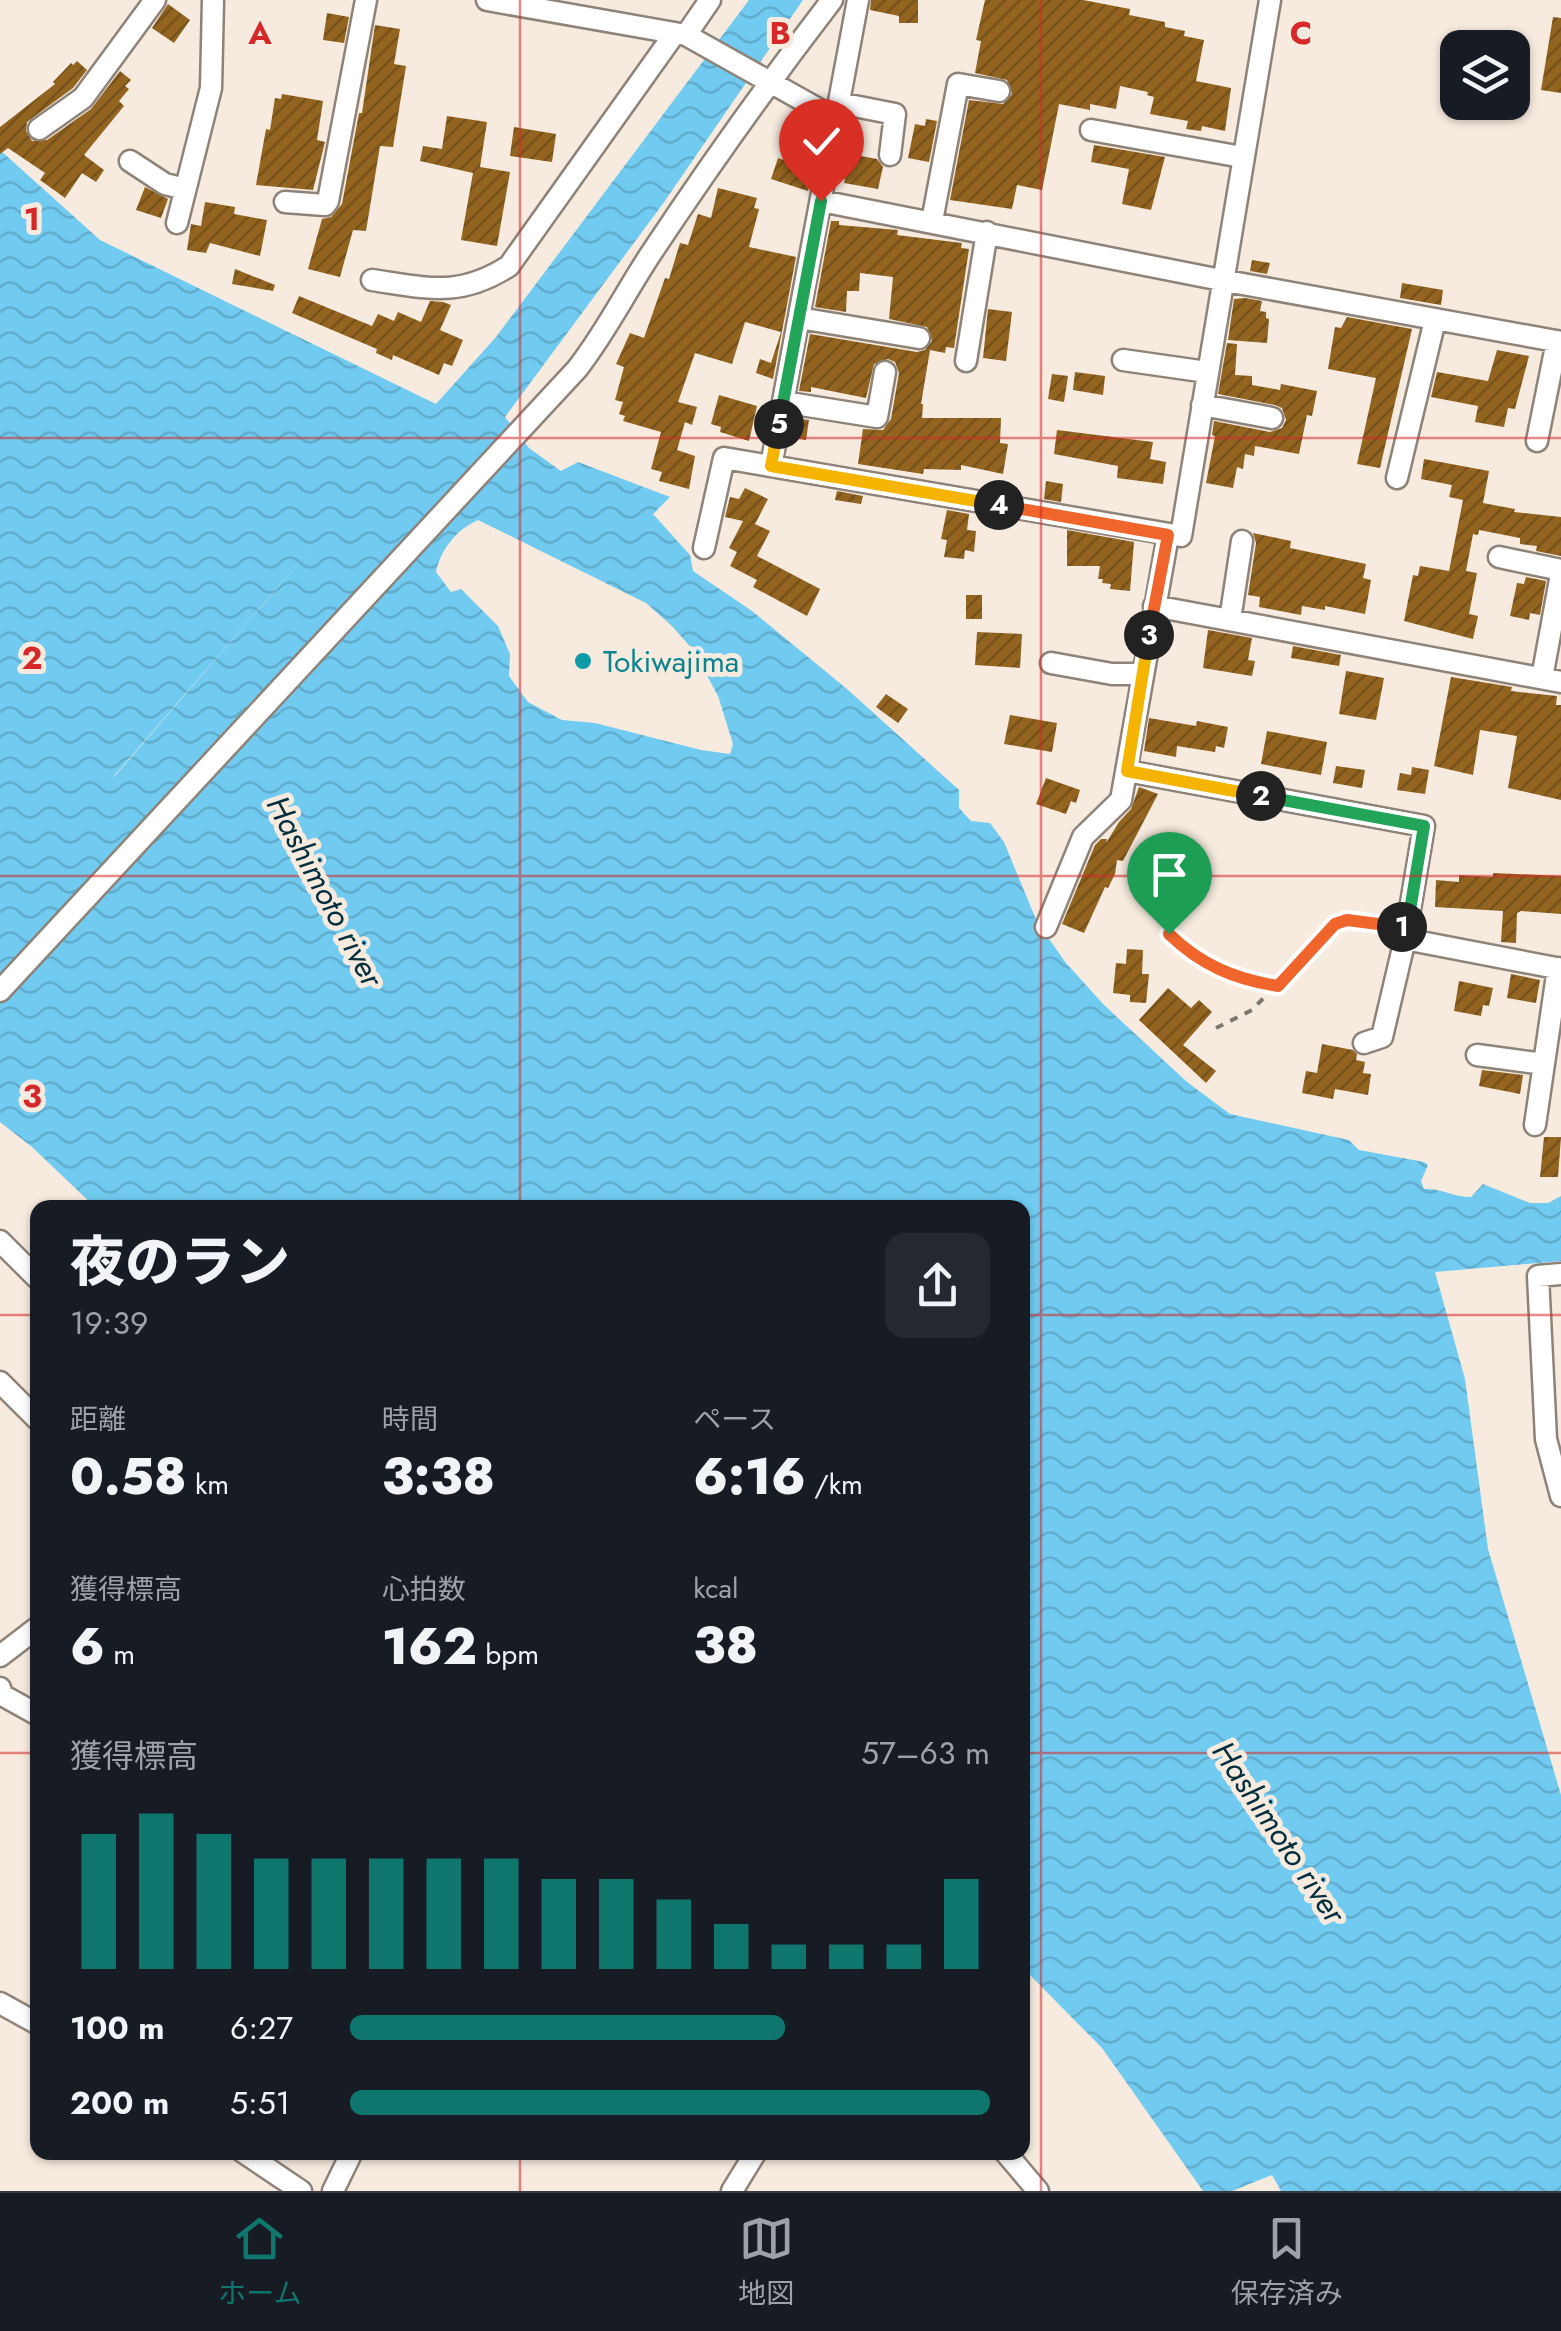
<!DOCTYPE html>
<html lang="ja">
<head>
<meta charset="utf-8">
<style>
	body { margin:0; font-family:Jost,"Noto Sans JP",sans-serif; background:#242831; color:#f1f3f6; height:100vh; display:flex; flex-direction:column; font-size:38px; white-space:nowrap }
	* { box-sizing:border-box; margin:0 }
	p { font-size:32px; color:#9ea1a6 }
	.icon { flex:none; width:55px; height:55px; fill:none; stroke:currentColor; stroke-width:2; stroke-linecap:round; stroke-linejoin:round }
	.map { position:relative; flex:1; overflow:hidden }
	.panel { position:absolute; left:30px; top:1200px; width:1000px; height:960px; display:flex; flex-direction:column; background:#171b24; border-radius:20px; box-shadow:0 2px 8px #0004 }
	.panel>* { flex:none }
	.fabs { position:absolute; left:1440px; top:30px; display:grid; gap:20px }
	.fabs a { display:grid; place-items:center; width:90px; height:90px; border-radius:20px; background:#171b24; box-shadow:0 2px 8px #0004; font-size:50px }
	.pin { position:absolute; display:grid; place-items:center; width:85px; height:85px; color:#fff; margin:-102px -42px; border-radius:50% 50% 50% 0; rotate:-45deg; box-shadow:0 0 10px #0007 }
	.pin .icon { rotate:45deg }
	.km { position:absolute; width:50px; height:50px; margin:-25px; border-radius:50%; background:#222; color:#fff; font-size:28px; line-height:50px; text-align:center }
	.round { display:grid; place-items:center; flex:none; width:105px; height:105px; border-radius:20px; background:#242831 }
	.overview { display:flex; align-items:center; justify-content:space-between; height:170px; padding:0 40px }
	h1 { font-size:55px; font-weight:800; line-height:75px }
	.metrics { display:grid; grid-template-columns:repeat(3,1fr); gap:15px; height:170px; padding:10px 40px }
	.metrics div { display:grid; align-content:center }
	.metrics b { font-size:50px; font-weight:800 }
	.metrics small { font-size:28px; font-weight:400 }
	.metrics p { font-size:28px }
	.chart { height:280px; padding:20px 40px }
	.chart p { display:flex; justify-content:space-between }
	.chart svg { width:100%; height:180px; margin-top:10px; stroke:#0f766e; stroke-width:6 }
	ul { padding:0 40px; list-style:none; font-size:32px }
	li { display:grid; grid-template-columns:160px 120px 1fr; align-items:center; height:75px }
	li i { height:25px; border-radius:12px; background:#0f766e }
	.tabs { display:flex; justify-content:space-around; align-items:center; height:140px; border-top:2px solid #363941; background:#171b24; font-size:28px; color:#9ea1a6 }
	.tabs a { display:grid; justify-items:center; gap:5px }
	.tabs .selected { color:#0f766e }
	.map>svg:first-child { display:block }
	.water { fill:url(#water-waves); fill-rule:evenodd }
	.building { fill:url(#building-hatch) }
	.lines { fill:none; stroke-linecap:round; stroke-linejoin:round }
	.minor-casing { stroke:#8e8379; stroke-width:25 }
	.path { stroke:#7e776f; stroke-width:4; stroke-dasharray:8 8; stroke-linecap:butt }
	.minor { stroke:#fff; stroke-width:20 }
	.split-1-casing { stroke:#fff; stroke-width:20 }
	.split-2-casing { stroke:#fff; stroke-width:20 }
	.split-3-casing { stroke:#fff; stroke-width:20 }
	.split-4-casing { stroke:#fff; stroke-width:20 }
	.split-5-casing { stroke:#fff; stroke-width:20 }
	.split-6-casing { stroke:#fff; stroke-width:20 }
	.split-1 { stroke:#f0652b; stroke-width:12 }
	.split-2 { stroke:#22a559; stroke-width:12 }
	.split-3 { stroke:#f5b400; stroke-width:12 }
	.split-4 { stroke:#f0652b; stroke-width:12 }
	.split-5 { stroke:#f5b400; stroke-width:12 }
	.split-6 { stroke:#22a559; stroke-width:12 }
	.grid { fill:none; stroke:#d62828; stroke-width:2.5; stroke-opacity:0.55 }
	.culture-dot { fill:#0f9aa8; stroke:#f7ebdf; stroke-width:4 }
	.labels { text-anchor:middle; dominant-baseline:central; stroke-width:10; stroke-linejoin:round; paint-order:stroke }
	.culture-label { font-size:30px; fill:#0d838f; stroke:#f7ebdf; text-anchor:start }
	.water-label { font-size:32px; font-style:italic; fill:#022e3d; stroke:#f7ebdf }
	.grid-label { font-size:32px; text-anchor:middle; font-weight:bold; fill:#d62828; stroke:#f7ebdf; stroke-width:10; stroke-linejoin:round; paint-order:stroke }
</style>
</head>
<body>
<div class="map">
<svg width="1561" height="2191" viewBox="0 0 1561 2191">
	<defs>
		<pattern id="water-waves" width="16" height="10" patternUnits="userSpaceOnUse" patternTransform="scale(2.5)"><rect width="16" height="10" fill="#71cbf0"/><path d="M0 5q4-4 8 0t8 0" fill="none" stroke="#61adcd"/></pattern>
		<pattern id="building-hatch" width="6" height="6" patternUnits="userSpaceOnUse" patternTransform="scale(2.5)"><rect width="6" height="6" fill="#926420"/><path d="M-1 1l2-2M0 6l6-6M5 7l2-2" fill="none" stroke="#76511a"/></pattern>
	</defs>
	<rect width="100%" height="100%" fill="#f7ebdf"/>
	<!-- water -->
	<path class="water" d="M749 0H803L662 205 505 417 529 448 561 471 578 462 670 497 653 514 690 555 693 571 752 611 847 689 959 790V808L971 821 990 823 1004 842 1037 922 1066 963 1104 1005 1187 1082 1230 1114 1349 1140 1359 1150 1424 1162 1428 1165 1421 1181 1424 1189C1441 1188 1453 1197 1471 1197L1483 1184 1530 1203H1548L1561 1196V1261L1435 1272 1465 1379 1488 1549 1561 1795V2191H1281L1272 2175 1232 2191H1203L1102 2048 1023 1968 1022 1208 95 1207 32 1147 0 1122V150L100 240 436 404 496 337ZM478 520 646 603 672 626 694 651 718 696 733 744 730 754 701 750 595 723 562 720 528 702 509 676 510 654 498 626 461 589 451 592 436 572C441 549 456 530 478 520ZM317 542 114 777V776Z"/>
	<!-- building -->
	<path class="building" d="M871 0H918V23H899V16L870 10Z
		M985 0H1083L1130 9 1129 15 1165 22V27L1185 31 1184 36 1204 40 1196 81 1231 88 1225 131 1202 126 1201 131 1186 129 1188 121 1150 114 1154 97 1147 95 1148 92 1120 86 1116 109 1090 104V110L1059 104 1042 190 1017 185 1012 209 950 200 969 100 1003 104 1012 94 1007 80 975 73 981 41 976 40Z
		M168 4 190 20 174 43 152 28Z
		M327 13 349 17 344 43 323 40Z
		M1553 17 1561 18V93L1541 90Z
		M375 25 400 29 394 64 406 66 393 147 380 146 366 231 353 230 340 277 308 269 322 219 331 217 342 204 359 113H362Z
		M77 61 87 70 73 88 27 122 26 131 32 141 47 140 91 109 120 71 131 80 125 86 129 89 119 101 124 106 84 155 104 170 96 182 82 173 65 198 40 180 45 173 8 148 0 154V127L55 84 53 82 71 63 73 65Z
		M282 94 323 101 317 140 325 142 313 190 256 185 266 129 270 130 275 98 281 99Z
		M447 116 487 122 480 167 510 172 497 246 461 240 473 173 420 161 423 146 442 149Z
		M926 119 937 121 929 162 908 158 915 124 925 126Z
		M514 127 556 134 552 162 510 156Z
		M1094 145 1165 157 1151 210 1122 204 1129 169 1091 162Z
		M850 154 877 159 883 167 878 189 844 183Z
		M778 158 803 166 801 170 812 173 808 191 771 179Z
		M145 187 168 199 161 218 136 210Z
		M718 188 757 198 754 208 759 209 749 247 796 257 773 379 756 373 760 359 771 363 781 332 745 322 732 364 695 353 678 402 697 407 692 425 685 422 677 450 695 456 689 489 659 481 662 472 651 469 661 432 623 421 625 416 619 414 623 402 615 400 624 367 616 364 630 333 644 338 665 278 669 279 680 243 688 245 698 214 711 218Z
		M205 202 235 207 234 214 267 220 260 256 210 243 206 253 187 250 191 224 201 226Z
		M831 221H839V225L898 230 897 235 962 243 961 248 969 249 954 348 946 347 945 353 930 350 921 404H923L922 418H1001L1000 443 1008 444 1003 474 961 465V470L924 469 923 474 858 464 863 429 883 430 891 419 899 373 895 362 888 359 874 364 866 398 811 387V392L799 391 810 334 917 352 925 350 932 341 927 327 889 319 893 277 860 273 859 291H847L846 312 815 307Z
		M1252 260 1270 263 1267 274 1250 271Z
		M235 269 275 285 273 291 232 284Z
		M1402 283 1443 290 1441 305 1400 298Z
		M299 296 372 326 378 314 394 321 398 312 421 322 430 301 443 302 451 305 440 330 463 340 452 366 444 363 439 375 393 355 392 360 376 353 377 349 292 313Z
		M1245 298 1262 301 1260 311 1266 312V318L1269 319 1267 343 1228 340 1234 299Z
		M988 309 1012 312 1006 361 983 358Z
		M1347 317 1412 329 1380 468 1357 464 1376 378 1328 369 1335 327 1341 328Z
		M1227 343 1237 344 1235 375 1252 376V385L1280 390 1281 384 1317 391 1312 416 1307 415 1299 454 1255 446 1254 456 1245 454 1243 469 1237 467 1233 488 1206 483 1215 436 1212 435 1214 421 1270 432 1282 428 1286 420 1282 408 1275 405 1218 394Z
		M1497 350 1529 356 1515 409 1508 408 1504 427 1475 422 1478 406 1431 397 1437 372 1488 381Z
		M1075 372 1105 376 1103 395 1073 390Z
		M1052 374 1068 376 1064 402 1048 399Z
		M719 395 757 406 749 441 720 432 721 427 711 424Z
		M794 418 809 420 806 440 790 438Z
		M1057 430 1153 442 1150 459 1166 462 1163 484 1117 478 1118 466 1054 454Z
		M1424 459 1489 471 1483 503 1515 509 1514 512 1561 517V556L1536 551 1537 546 1520 544V538L1479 530 1478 535 1473 534 1466 571 1477 573 1469 614 1478 616 1473 639 1404 621 1413 575 1418 576 1420 566 1449 571 1463 500 1449 497 1452 485 1421 479Z
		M1046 481 1063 484 1061 502 1044 499Z
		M745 488 768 499 755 524 770 531 757 556 820 589 807 616 753 587 757 580 730 566 737 552 729 548 743 521 725 517 730 497 739 499Z
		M837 491 863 496 861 504 835 500Z
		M947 510 969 514 967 530 976 531 974 552 965 550 964 559 944 557 947 540 941 539Z
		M1067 530 1134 542 1130 591 1110 589 1111 584 1102 583 1103 579H1098L1100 566H1067Z
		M1253 533 1291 541 1290 548 1366 564 1363 578 1371 580 1365 614 1325 606V610L1302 606 1301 615 1259 607 1260 597 1248 595 1256 543Z
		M1526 577 1546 581 1540 615 1530 613 1529 620 1510 616 1517 583 1524 584Z
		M966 595H982V619H966Z
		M1208 630 1252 638 1248 660 1255 661 1252 676 1203 668Z
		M977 632 1022 634 1020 668 975 665Z
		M1293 646 1341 655 1339 666 1291 658Z
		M1346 671 1384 678 1376 720 1339 714Z
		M1451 677 1512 687 1511 691 1557 696 1556 705H1561V800L1508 788 1517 736 1480 730 1473 775 1434 766Z
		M886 694 908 709 898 723 876 707Z
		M1010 715 1057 723 1052 752 1004 744Z
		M1149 718 1196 726 1197 721 1228 727 1224 748 1216 746 1215 752 1177 746 1176 757 1144 751Z
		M1267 731 1327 742 1321 775 1261 764Z
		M1336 766 1365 770 1362 788 1333 783Z
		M1412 767 1429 770 1425 794 1397 790 1400 773 1411 775Z
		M1046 778 1080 790 1076 803 1071 801 1066 814 1036 804Z
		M1139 787 1158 794 1123 861 1117 860 1115 874 1108 888 1105 887 1084 933 1062 924 1095 845 1101 839H1107L1106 843 1119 822 1131 809Z
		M1493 873 1561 876V914L1521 911 1517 913 1516 943 1501 942 1503 911 1435 907 1436 880 1459 882V875L1493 877Z
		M1127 949 1143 950 1142 974H1149L1146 1003 1130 1002V995L1113 993 1116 963 1126 964Z
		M1511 974 1540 980 1536 1003 1507 998Z
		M1459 981 1493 988 1489 1006 1483 1005 1481 1016 1454 1011Z
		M1168 988 1191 1008 1199 1000 1212 1012 1183 1045 1216 1071 1206 1083 1139 1020Z
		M1322 1044 1353 1050 1357 1054 1356 1060 1365 1062 1363 1073 1371 1074 1368 1095 1335 1089 1333 1099 1302 1093 1306 1071 1317 1073Z
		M1482 1070 1523 1075 1520 1094 1479 1086Z
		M1544 1137H1561L1558 1177H1540Z"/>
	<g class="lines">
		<!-- minor casing -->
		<g class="minor-casing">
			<path id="minor" d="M487 0 686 35 836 119
				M686 35 710 0
				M839 103 895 114 890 155
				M39 129 83 98 155 0
				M1091 130 1242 157
				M130 161 165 184 185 189
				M821 201 1221 280 1561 342
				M285 202 325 205 328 201 366 0
				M932 221 958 84 999 91
				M177 223 211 88 213 0
				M372 280C428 288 459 298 509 266L675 33
				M799 318 919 338
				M1123 360 1207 372
				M966 361 987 232
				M783 402 877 417 885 372
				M1202 405 1272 418
				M1537 441 1557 341
				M771 466 858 0
				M1397 478 1435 320
				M704 548 724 458 1181 536 1270 0
				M1499 557 1561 570
				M1154 606 1561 682
				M1230 620 1242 541
				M1051 663 1112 674H1143
				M1542 678 1561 574
				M1127 771 1424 826 1405 939 1561 969
				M1046 927 1083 837 1121 800 1168 535
				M0 991 577 369C606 332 626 291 652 252 709 166 769 82 832 0
				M1364 1043 1382 1037 1405 939
				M1477 1055 1544 1064
				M1535 1125 1558 968
				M0 1241 38 1279
				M1561 1274 1538 1276 1546 1439 1561 1496
				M0 1382 38 1420
				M0 1656 38 1627
				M0 1688 2 1695 38 1715
				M0 2003 38 2024
				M243 2152 301 2191
				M1005 2152 1038 2191
				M333 2191 352 2152
				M732 2191 756 2152"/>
		</g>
		<!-- path -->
		<path class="path" d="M1169 935C1200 964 1233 979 1275 985
			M1216 1028 1252 1010 1335 925 1347 920 1389 925"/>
		<!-- minor -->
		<use href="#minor" class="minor"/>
	</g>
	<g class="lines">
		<!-- split-1 casing -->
		<g class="split-1-casing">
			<path id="split-1" d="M1169 934C1201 965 1234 979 1278 986L1335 924 1347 920 1402 927"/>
		</g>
		<!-- split-2 casing -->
		<g class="split-2-casing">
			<path id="split-2" d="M1261 796 1424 826 1407 928 1402 927"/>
		</g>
		<!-- split-3 casing -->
		<g class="split-3-casing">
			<path id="split-3" d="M1149 635 1127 771 1261 796"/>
		</g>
		<!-- split-4 casing -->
		<g class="split-4-casing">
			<path id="split-4" d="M999 505 1168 535 1149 635"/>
		</g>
		<!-- split-5 casing -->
		<g class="split-5-casing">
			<path id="split-5" d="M779 424 771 466 999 505"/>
		</g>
		<!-- split-6 casing -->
		<g class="split-6-casing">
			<path id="split-6" d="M779 424 821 201"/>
		</g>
		<!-- split-1 -->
		<use href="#split-1" class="split-1"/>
		<!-- split-2 -->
		<use href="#split-2" class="split-2"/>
		<!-- split-3 -->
		<use href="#split-3" class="split-3"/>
		<!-- split-4 -->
		<use href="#split-4" class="split-4"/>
		<!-- split-5 -->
		<use href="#split-5" class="split-5"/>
		<!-- split-6 -->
		<use href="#split-6" class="split-6"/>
	</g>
	<!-- grid -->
	<path class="grid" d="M520 0V1208M1041 0V2191M0 438H1561M0 876H1561M0 1315H38M1022 1315H1561M0 1753H38M1022 1753H1561M520 2152V2191"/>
	<!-- markers -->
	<circle class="culture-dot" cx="583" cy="661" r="10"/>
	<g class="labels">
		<!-- culture labels -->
		<g class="culture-label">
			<text x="603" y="661">Tokiwajima</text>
		</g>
		<!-- water labels -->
		<g class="water-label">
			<text transform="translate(325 891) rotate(62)">Hashimoto river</text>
			<text transform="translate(1279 1832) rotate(56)">Hashimoto river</text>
		</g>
	</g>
	<g class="grid-label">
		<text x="260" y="44">A</text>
		<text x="780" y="44">B</text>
		<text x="1301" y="44">C</text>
		<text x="32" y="230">1</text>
		<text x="32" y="669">2</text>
		<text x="32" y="1107">3</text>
	</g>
</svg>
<div class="fabs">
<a><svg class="icon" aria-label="layers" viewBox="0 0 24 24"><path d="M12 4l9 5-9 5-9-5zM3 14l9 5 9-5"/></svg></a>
</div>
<div class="pin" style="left:1169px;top:934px;background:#1e9e55"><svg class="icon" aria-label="arrive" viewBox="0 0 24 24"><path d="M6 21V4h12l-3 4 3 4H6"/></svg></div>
<div class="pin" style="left:821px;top:201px;background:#d93025"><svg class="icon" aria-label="check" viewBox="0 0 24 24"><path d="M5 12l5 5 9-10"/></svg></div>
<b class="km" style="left:1402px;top:927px">1</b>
<b class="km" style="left:1261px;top:796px">2</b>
<b class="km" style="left:1149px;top:635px">3</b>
<b class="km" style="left:999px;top:505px">4</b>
<b class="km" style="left:779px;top:424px">5</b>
<section class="panel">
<div class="overview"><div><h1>夜のラン</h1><p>19:39</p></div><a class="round"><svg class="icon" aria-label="share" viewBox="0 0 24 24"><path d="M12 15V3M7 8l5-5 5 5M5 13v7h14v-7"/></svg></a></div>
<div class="metrics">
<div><p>距離</p><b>0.58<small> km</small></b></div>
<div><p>時間</p><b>3:38</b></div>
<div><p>ペース</p><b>6:16<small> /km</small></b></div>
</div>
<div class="metrics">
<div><p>獲得標高</p><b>6<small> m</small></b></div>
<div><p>心拍数</p><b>162<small> bpm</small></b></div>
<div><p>kcal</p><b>38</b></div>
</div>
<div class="chart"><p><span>獲得標高</span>57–63 m</p>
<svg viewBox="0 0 160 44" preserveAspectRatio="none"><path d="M5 44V11M15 44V6M25 44V11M35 44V17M45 44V17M55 44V17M65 44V17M75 44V17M85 44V22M95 44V22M105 44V27M115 44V33M125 44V38M135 44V38M145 44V38M155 44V22"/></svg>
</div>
<ul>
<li><b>100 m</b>6:27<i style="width:68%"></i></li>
<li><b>200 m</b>5:51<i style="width:100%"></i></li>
</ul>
</section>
</div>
<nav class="tabs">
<a class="selected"><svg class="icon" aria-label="home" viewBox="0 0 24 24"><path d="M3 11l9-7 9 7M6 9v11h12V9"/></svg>ホーム</a>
<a><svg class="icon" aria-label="map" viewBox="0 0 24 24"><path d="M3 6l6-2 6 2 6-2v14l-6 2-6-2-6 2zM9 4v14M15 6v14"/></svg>地図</a>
<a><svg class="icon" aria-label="saved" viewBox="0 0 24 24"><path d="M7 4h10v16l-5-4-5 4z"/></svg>保存済み</a>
</nav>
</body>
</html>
